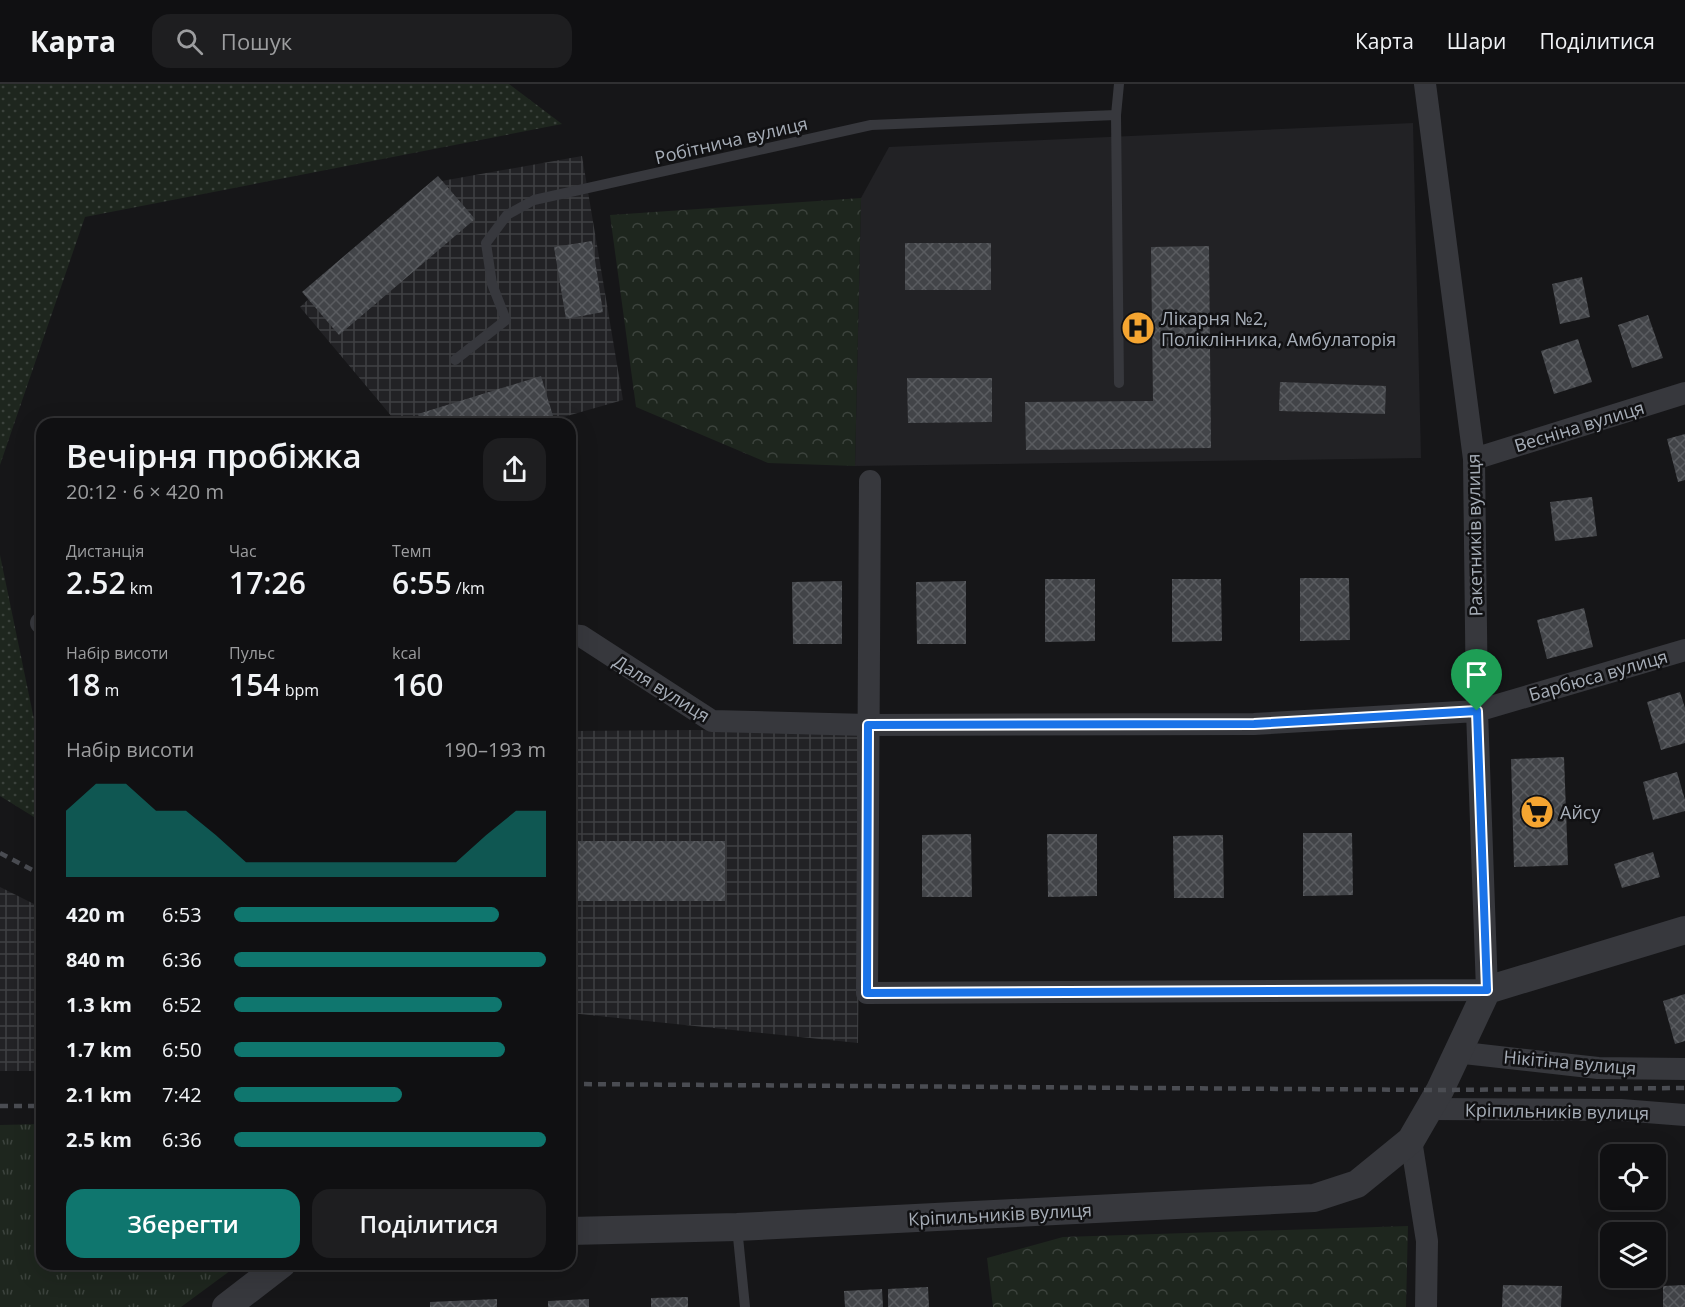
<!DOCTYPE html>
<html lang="uk">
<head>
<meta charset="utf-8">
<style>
	body { margin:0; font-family:"Open Sans",sans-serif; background:#1e1e20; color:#f1f3f6; height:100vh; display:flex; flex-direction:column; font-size:22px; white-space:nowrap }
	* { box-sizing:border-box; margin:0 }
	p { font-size:20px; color:#9c9d9f }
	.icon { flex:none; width:33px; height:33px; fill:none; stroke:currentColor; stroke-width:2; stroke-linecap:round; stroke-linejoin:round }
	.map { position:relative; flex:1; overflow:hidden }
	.side { position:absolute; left:36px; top:334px; width:540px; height:852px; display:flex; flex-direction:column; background:#101012; border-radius:18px; box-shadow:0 6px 24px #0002,0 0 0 2px #303032 }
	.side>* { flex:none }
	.buttons { position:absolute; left:1600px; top:1060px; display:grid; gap:12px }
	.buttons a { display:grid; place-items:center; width:66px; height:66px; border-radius:12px; background:#101012; box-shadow:0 6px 24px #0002,0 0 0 2px #303032; font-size:30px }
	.pin { position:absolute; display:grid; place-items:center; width:51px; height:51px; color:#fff; margin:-62px -26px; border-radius:50% 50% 50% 0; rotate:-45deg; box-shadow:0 0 6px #0007 }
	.pin .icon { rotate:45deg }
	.round { display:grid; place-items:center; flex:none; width:63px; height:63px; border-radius:18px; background:#1e1e20 }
	.head { display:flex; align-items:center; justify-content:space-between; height:102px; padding:0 30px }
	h1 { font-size:33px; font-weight:600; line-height:45px }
	.figures { display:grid; grid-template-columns:repeat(3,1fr); gap:9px; height:102px; padding:6px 30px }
	.figures div { display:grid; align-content:center }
	.figures b { font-size:30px; font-weight:600 }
	.figures small { font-size:16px; font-weight:400 }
	.figures p { font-size:16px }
	.chart { height:168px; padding:12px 30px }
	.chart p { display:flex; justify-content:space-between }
	.chart svg { width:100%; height:108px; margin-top:6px; fill:#0f766e; opacity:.7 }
	.primary-button { display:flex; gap:12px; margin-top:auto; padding:12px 30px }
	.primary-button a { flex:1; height:69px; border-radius:18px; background:#0f766e; color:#fff; font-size:24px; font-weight:600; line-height:69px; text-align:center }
	.primary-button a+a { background:#1e1e20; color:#f1f3f6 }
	ul { padding:0 30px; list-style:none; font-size:20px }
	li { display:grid; grid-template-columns:96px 72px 1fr; align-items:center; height:45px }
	li i { height:15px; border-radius:8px; background:#0f766e }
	header { display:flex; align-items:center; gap:36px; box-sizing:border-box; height:84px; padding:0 30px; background:#101012; border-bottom:2px solid #303032 }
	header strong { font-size:28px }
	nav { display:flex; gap:33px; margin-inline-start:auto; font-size:21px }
	.search { width:420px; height:54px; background:#1e1e20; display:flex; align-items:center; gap:15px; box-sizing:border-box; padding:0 21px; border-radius:18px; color:#9c9d9f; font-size:22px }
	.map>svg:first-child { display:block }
	.built { fill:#222225 }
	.industrial { fill:url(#industrial-grid) }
	.grass { fill:url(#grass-tufts) }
	.forest { fill:url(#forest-crowns) }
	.garden { fill:url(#garden-dots) }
	.building { fill:url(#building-cross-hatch) }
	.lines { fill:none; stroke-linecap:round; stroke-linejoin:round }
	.service { stroke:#37383d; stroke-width:10 }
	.minor { stroke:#37383d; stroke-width:22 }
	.tertiary { stroke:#37383d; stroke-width:28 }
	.rail { stroke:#4a4c52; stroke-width:4.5; stroke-dasharray:8 6; stroke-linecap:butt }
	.route-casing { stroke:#fff; stroke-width:12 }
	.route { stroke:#1a73e8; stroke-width:8 }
	.labels { text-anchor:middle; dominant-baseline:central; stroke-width:5; stroke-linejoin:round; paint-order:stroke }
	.street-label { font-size:18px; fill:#a7aeb8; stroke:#111113 }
	.poi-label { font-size:18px; fill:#a7aeb8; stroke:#111113; text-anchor:start }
</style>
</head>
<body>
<header>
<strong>Карта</strong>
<div class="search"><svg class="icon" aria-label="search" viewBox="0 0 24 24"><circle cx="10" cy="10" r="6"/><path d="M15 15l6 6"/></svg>Пошук</div>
<nav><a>Карта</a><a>Шари</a><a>Поділитися</a></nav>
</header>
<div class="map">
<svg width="1685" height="1223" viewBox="0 0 1685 1223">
	<defs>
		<pattern id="industrial-grid" width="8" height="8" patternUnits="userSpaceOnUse" patternTransform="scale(1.5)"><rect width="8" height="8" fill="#222225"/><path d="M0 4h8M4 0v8" fill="none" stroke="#3f4043"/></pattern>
		<pattern id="grass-tufts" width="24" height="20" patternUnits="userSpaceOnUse" patternTransform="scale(1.5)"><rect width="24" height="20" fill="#1e261e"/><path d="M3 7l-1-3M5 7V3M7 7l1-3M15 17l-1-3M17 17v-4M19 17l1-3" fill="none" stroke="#3c433d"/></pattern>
		<pattern id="forest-crowns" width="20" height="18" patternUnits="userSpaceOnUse" patternTransform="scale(1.5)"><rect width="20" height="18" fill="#1e261e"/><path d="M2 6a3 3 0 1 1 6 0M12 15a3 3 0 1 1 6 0" fill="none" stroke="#3c433d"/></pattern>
		<pattern id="garden-dots" width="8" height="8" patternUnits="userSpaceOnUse" patternTransform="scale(1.5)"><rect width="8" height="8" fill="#1e261e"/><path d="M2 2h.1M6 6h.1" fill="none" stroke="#3c433d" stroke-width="1.8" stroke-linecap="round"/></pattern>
		<pattern id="building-cross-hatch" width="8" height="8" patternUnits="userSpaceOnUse" patternTransform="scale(1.5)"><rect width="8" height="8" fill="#424448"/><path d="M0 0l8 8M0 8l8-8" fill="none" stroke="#5a5c60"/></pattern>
	</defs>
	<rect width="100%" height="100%" fill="#161618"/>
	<!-- built -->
	<path class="built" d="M1413 39 1421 374 855 382 861 114 889 63Z"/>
	<!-- industrial -->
	<path class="industrial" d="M582 72 623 316 539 340H398L300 223 436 98Z
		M696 646 861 649 858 959 570 929V647Z
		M0 803 42 824V987H0Z"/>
	<!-- grass -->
	<path class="grass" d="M42 1040V1180L238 1181 181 1223H0V1041Z"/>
	<!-- forest -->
	<path class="forest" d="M861 114 855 382 768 379 636 323 610 131Z
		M1408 1142 1406 1223H993L987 1174 1063 1153Z"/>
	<!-- garden -->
	<path class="garden" d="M0 0H509L562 40 85 133 0 381Z
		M0 471 42 674V738L0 712Z"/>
	<!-- building -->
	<path class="building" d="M438 92 475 135 339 251 302 208Z
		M592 157 603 228 566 235 554 163Z
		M905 159H991V206H905Z
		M1209 162 1211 364 1026 366 1025 318 1153 317 1151 163Z
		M1582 193 1590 233 1560 240 1552 200Z
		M1648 231 1663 274 1632 284 1618 241Z
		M1578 255 1592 298 1554 310 1541 267Z
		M541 292 553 332 526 340H421L418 330Z
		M907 294H992V338L908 339Z
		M1280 298 1386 302 1385 330 1279 327Z
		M207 333 210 340H190Z
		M1685 350V396L1678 398 1667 355Z
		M1592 413 1597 452 1555 457 1550 418Z
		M1300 494H1349L1350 556 1300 557Z
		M1045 495H1095V557L1045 558Z
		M1172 495H1221L1222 557 1172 558Z
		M842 497V560H793L792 498Z
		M966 497V560H917L916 498Z
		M1584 524 1593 563 1547 575 1537 536Z
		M1680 608 1685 624V659L1661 666 1647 618Z
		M1564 673 1568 781 1514 783 1511 675Z
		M1677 688 1685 716V727L1653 736 1643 698Z
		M1303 749H1352L1353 811 1303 812Z
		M971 750 972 813H922V751Z
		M1047 750H1097V812L1048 813Z
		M1223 751 1224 814H1174L1173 752Z
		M570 757H725V817H570Z
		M1653 768 1660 793 1622 804 1614 780Z
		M1685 910V957L1675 960 1663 917Z
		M1503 1201 1562 1202 1561 1223H1502Z
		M1685 1201V1223H1663V1202Z
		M928 1203 929 1223H888V1205Z
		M882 1205 883 1223H845L844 1207Z
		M688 1213V1223H651V1214Z
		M497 1215V1223H430V1218Z
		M589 1215V1223H548V1217Z"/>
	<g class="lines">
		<!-- service -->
		<path class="service" d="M1116 31 1119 299
			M455 276 506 236 492 200 486 159 507 131 534 116 871 41 1116 31 1119 0
			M737 1143 745 1223"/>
		<!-- minor -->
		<path class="minor" d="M1474 375 1685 309
			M870 397 867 909 1487 906 1477 627 1474 375 1425 0
			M41 539H42
			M570 551 581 552 712 637 868 641 1254 640 1477 627 1685 566
			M1455 968 1598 984 1685 985
			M1429 1025 1621 1026 1685 1031
			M1411 1056 1427 1157 1426 1223"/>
		<!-- tertiary -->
		<path class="tertiary" d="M570 1147 737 1143 1314 1114 1357 1100 1411 1056 1440 1006 1487 906 1685 846
			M226 1223 282 1180"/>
		<!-- rail -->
		<path class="rail" d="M0 769 42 791
			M570 1000 1440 1006 1685 1004
			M0 1022H42"/>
	</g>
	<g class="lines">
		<!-- route casing -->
		<g class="route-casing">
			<path id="route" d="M1477 627 1487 906 867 909 868 641 1254 640Z"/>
		</g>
		<!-- route -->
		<use href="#route" class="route"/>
	</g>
	<!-- icons -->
	<defs>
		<g id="hospital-disc" transform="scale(1.725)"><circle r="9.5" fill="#f5a531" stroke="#111113"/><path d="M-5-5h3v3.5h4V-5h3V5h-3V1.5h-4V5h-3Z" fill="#111"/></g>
		<g id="supermarket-disc" transform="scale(1.725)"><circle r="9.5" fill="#f5a531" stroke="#111113"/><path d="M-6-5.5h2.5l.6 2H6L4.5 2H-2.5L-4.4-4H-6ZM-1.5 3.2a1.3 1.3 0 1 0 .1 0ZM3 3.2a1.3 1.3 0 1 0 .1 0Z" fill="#111"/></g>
	</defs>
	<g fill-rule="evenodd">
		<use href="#hospital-disc" x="1138" y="244"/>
		<use href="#supermarket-disc" x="1537" y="728"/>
	</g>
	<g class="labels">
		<!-- street labels -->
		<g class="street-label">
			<text transform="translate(731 56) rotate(-13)">Робітнича вулиця</text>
			<text transform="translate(1579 342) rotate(-17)">Весніна вулиця</text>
			<text transform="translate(1474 451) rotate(-91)">Ракетників вулиця</text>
			<text transform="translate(1598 591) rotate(-16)">Барбюса вулиця</text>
			<text transform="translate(662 604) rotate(32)">Даля вулиця</text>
			<text transform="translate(1570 978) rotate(5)">Нікітіна вулиця</text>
			<text transform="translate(1557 1027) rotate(1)">Кріпильників вулиця</text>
			<text transform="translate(1000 1130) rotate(-3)">Кріпильників вулиця</text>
		</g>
		<!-- poi labels -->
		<g class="poi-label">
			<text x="1161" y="234">Лікарня №2,<tspan x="1161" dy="21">Поліклінника, Амбулаторія</tspan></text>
			<text x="1560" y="728">Айсу</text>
		</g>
	</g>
</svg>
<div class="buttons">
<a><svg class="icon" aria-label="locate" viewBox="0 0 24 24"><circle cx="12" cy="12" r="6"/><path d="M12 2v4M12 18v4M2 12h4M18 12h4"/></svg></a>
<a><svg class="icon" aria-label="layers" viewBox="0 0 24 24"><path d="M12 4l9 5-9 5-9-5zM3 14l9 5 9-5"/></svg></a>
</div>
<div class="pin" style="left:1477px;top:627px;background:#1e9e55"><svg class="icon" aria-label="arrive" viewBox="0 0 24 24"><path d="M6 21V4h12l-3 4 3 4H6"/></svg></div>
<section class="side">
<div class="head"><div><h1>Вечірня пробіжка</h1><p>20:12 · 6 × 420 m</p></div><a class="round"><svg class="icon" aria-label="share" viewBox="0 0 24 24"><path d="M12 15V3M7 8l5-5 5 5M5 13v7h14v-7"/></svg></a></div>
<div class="figures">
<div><p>Дистанція</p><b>2.52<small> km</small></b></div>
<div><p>Час</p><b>17:26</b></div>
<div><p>Темп</p><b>6:55<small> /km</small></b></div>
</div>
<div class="figures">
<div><p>Набір висоти</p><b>18<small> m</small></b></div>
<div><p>Пульс</p><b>154<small> bpm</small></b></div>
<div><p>kcal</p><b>160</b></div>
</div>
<div class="chart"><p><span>Набір висоти</span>190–193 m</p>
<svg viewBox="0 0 160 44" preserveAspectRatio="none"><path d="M0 44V17L10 6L20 6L30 17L40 17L50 27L60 38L70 38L80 38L90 38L100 38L110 38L120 38L130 38L140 27L150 17L160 17V44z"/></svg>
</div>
<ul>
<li><b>420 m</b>6:53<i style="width:85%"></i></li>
<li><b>840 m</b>6:36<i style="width:100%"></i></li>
<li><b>1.3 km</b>6:52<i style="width:86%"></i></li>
<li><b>1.7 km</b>6:50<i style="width:87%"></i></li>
<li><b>2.1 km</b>7:42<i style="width:54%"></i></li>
<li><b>2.5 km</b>6:36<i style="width:100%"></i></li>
</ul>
<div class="primary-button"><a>Зберегти</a><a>Поділитися</a></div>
</section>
</div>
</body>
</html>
